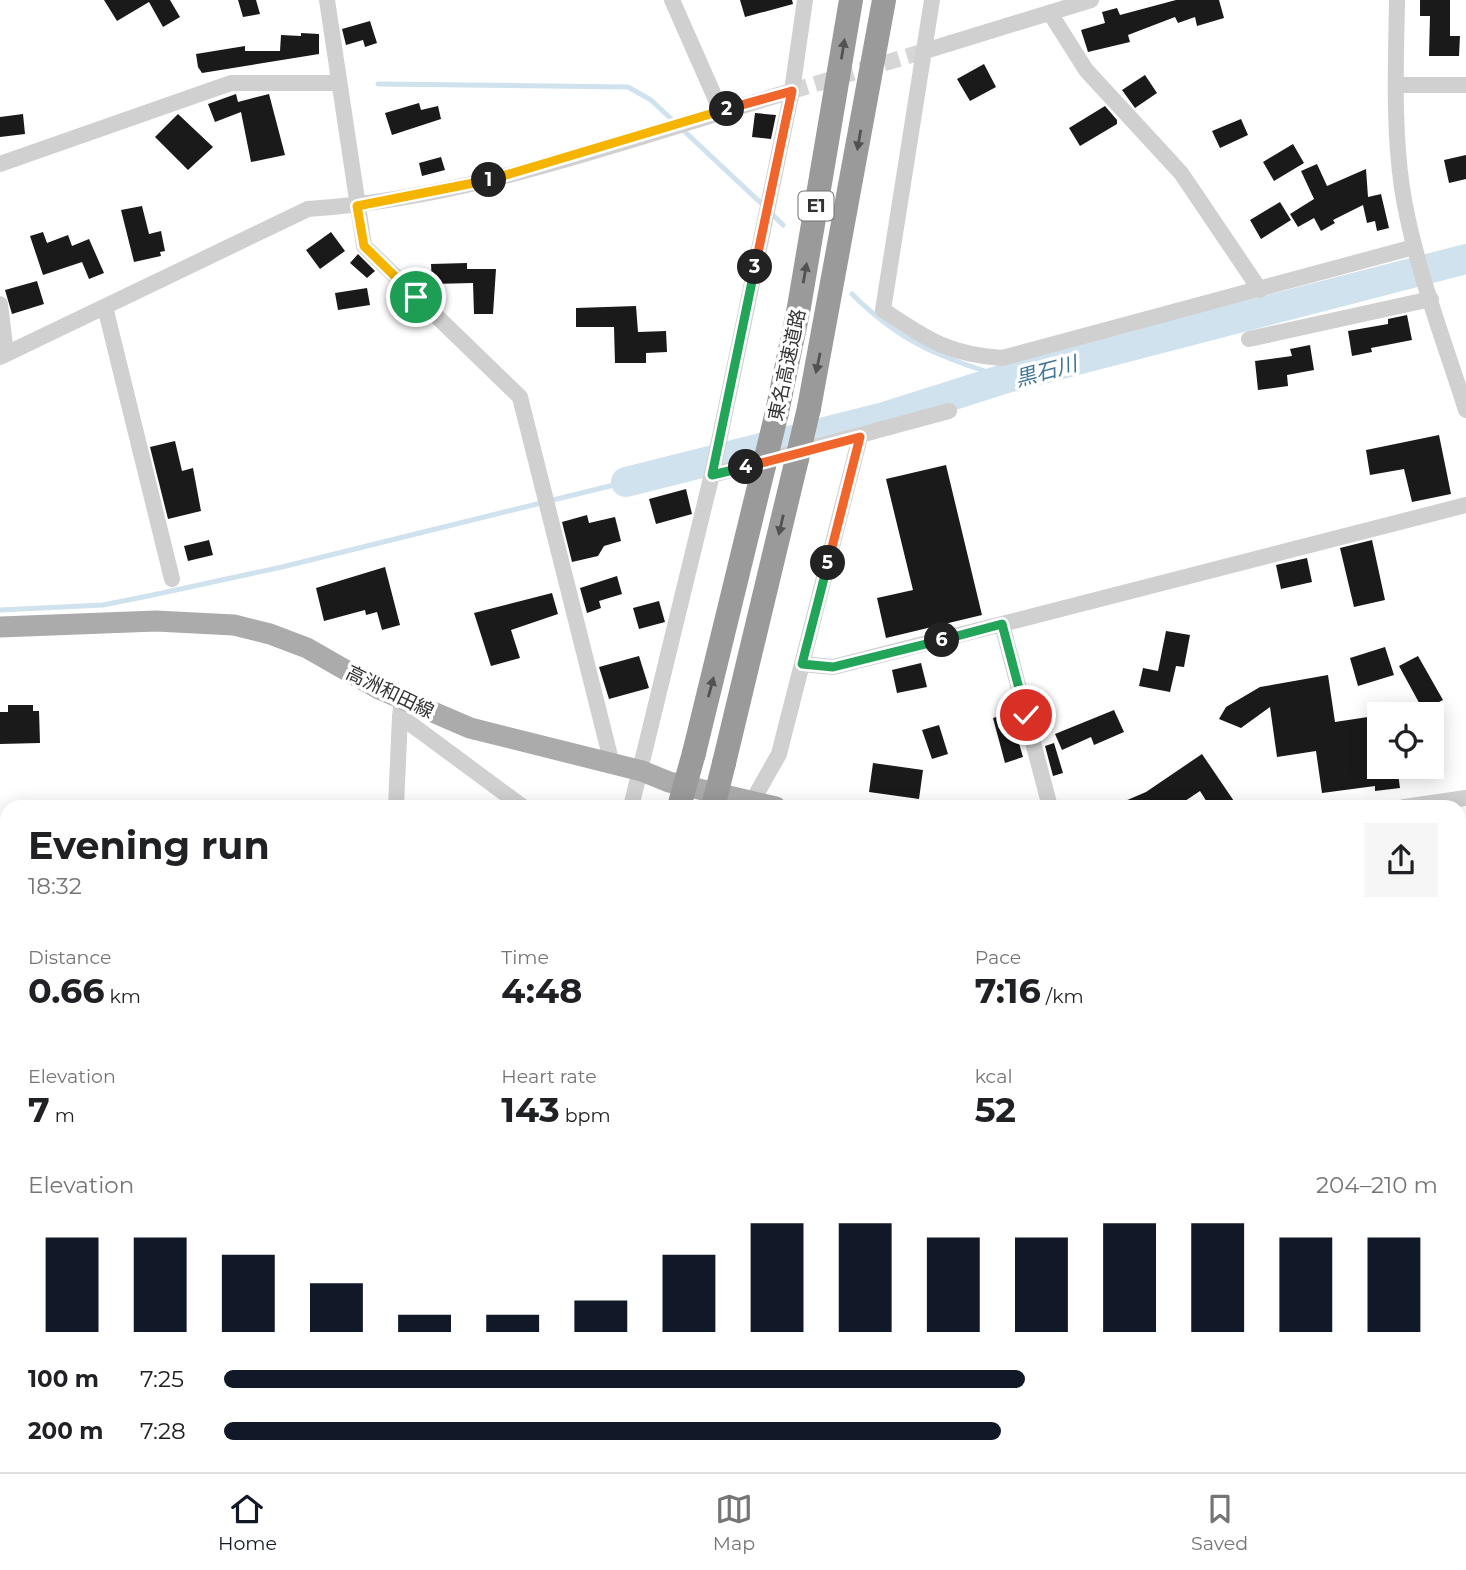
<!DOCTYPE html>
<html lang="en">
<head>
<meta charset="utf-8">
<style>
	body { margin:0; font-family:Montserrat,"Noto Sans JP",sans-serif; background:#f6f6f6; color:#202124; height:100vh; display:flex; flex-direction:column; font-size:26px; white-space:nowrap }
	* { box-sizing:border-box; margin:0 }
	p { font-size:23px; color:#757577 }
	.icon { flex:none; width:38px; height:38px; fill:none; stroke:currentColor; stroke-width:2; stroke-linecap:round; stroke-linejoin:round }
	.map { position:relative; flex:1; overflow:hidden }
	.details { position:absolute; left:0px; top:800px; width:1466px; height:674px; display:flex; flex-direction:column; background:#fff; border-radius:21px 21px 0 0; box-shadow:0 4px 18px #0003 }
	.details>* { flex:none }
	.buttons { position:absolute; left:1367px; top:702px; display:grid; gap:14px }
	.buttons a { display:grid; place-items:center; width:77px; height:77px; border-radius:0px; background:#fff; box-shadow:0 4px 18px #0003; font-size:35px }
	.pin { position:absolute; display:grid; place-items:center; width:60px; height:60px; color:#fff; margin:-30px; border:4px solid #fff; border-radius:50%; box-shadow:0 2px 7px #0007 }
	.km { position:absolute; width:35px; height:35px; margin:-18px; border-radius:50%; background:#222; color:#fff; font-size:19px; line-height:35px; text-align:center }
	.round { display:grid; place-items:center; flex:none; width:74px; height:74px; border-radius:0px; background:#f6f6f6 }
	.overview { display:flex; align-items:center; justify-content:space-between; height:119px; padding:0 28px }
	h1 { font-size:38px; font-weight:700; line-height:52px }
	.metrics { display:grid; grid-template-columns:repeat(3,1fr); gap:10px; height:119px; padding:7px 28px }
	.metrics div { display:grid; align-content:center }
	.metrics b { font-size:35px; font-weight:700 }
	.metrics small { font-size:19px; font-weight:400 }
	.metrics p { font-size:19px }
	.chart { height:196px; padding:14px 28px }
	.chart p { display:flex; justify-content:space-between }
	.chart svg { width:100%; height:126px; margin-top:7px; stroke:#111827; stroke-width:6 }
	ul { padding:0 28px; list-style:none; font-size:23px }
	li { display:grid; grid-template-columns:112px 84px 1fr; align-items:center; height:52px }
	li i { height:18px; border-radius:9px; background:#111827 }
	.tab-bar { display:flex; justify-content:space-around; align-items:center; height:98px; border-top:2px solid #e0e0e0; background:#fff; font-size:19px; color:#757577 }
	.tab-bar a { display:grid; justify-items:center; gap:4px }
	.tab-bar .active { color:#111827 }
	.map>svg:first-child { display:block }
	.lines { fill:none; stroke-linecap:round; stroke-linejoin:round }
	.stream { stroke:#cfe2ee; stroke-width:5 }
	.river { stroke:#cfe2ee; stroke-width:30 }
	.building { fill:#1a1a1a }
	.minor-tunnel { stroke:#d6d6d6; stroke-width:16; stroke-dasharray:16 8; stroke-linecap:butt }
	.minor { stroke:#d0d0d0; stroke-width:16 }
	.major { stroke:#ababab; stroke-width:21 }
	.highway { stroke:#9a9a9a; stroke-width:24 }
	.highway-bridge { stroke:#9a9a9a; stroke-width:24 }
	.oneway { fill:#525252 }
	.split-1-casing { stroke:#fff; stroke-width:14 }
	.split-2-casing { stroke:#fff; stroke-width:14 }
	.split-3-casing { stroke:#fff; stroke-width:14 }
	.split-4-casing { stroke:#fff; stroke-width:14 }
	.split-5-casing { stroke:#fff; stroke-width:14 }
	.split-6-casing { stroke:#fff; stroke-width:14 }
	.split-7-casing { stroke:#fff; stroke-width:14 }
	.split-1 { stroke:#f5b400; stroke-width:9 }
	.split-2 { stroke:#f5b400; stroke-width:9 }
	.split-3 { stroke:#f0652b; stroke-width:9 }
	.split-4 { stroke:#22a559; stroke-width:9 }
	.split-5 { stroke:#f0652b; stroke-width:9 }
	.split-6 { stroke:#22a559; stroke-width:9 }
	.split-7 { stroke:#22a559; stroke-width:9 }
	.labels { text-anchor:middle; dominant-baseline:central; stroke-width:7; stroke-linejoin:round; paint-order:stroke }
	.shield { fill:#fff; stroke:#707070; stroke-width:2 }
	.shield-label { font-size:18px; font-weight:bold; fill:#333 }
	.street-label { font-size:19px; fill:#333; stroke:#fff }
	.water-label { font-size:21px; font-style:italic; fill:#3f7597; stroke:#fff }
</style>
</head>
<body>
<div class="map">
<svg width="1466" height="1472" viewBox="0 0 1466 1472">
	<rect width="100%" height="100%" fill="#fff"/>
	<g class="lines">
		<!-- stream -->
		<path class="stream" d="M378 84 628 87 651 100 764 206
			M771 213 783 225
			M852 294C901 343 941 358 1007 378
			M0 610 103 605 148 596 282 567 626 482"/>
		<!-- river -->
		<path class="river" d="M626 482 884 417 1007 378 1466 259"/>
	</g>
	<!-- building -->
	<path class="building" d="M104 0H170L180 17 163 27 149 2 117 21Z
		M238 0H256L260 14 243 17Z
		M740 0H792L793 4 745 17Z
		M1176 0H1219L1224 18 1197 26 1195 17 1178 23 1175 17 1128 35 1130 42 1088 52 1081 30 1105 23 1102 12 1117 8 1120 15Z
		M1420 0H1450V36H1460L1459 56H1429L1430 16H1420Z
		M370 21 377 43 365 47 363 40 346 45 342 29Z
		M301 33 319 34V54L202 73 198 67 196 54 245 46V51H280L281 35 301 36Z
		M984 64 996 87 970 101 957 79Z
		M1145 75 1157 93 1135 108 1122 90Z
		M236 94 238 102 269 94 285 155 251 162 241 112 215 122 208 104Z
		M419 103 421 110 438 106 441 119 392 135 385 113Z
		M1105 106 1117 120V124L1080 146 1069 128Z
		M755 113 776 115 771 139 752 137Z
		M23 114 25 134 0 137V117Z
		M178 114 213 147 188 170 155 137Z
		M1241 119 1248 135 1220 148 1212 131Z
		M1293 144 1304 163 1274 181 1263 162Z
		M1466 155V179L1449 183 1444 160Z
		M441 157 445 170 422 176 419 163Z
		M1317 164 1327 186 1366 169 1368 197 1381 194 1389 228 1377 231 1375 221 1367 223 1363 205 1333 220 1335 223 1321 231 1314 218 1298 227 1290 214 1314 199 1301 171Z
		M1280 202 1291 220 1261 239 1250 220Z
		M142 206 149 234 161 231 165 251 160 252 161 256 134 262 121 210Z
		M43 232 47 243 68 235 72 246 89 239 104 273 89 279 82 262 43 275 30 236Z
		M331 232 345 251 320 269 306 250Z
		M358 254 375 271 367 278 350 263Z
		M467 263V269H496L493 314H474L473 283 432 284 431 264Z
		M37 281 44 304 12 314 5 290Z
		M367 288 370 305 338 310 335 293Z
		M636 306 638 332 666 331 667 352 646 353V363H615L614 327H576V308Z
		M1407 315 1412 340 1371 348 1372 352 1352 356 1348 331 1388 324V319Z
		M1310 345 1314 370 1287 375 1288 386 1258 390 1255 361 1292 356 1290 349Z
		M1439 435 1451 494 1412 502 1404 469 1370 475 1366 450Z
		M175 441 182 471 193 468 201 511 168 519 150 447Z
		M946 465 982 615 886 638 877 598 913 590 886 479Z
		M686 489 692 514 656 524 649 499Z
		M587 515 589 523 615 517 621 541 604 546 598 556 572 562 562 522Z
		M209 540 213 555 188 561 184 546Z
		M1372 540 1385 600 1354 607 1340 548Z
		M1307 558 1312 582 1281 589 1276 565Z
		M385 567 400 625 382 630 377 612 366 615 365 610 324 621 316 588Z
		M617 576 622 594 599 601 601 608 587 613 580 588Z
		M552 593 558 614 511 630 520 658 491 666 474 613Z
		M659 601 665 622 639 629 633 608Z
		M1166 631 1190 635 1184 667 1176 666 1170 692 1139 686 1143 668 1158 671Z
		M1385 647 1394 675 1358 686 1350 658Z
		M639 656 649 688 609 699 599 667Z
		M1418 656 1443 700 1423 710 1399 666Z
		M921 663 927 687 897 693 892 670Z
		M1328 675 1335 722 1368 717 1370 731 1379 730V766H1397L1400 788 1375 791V786L1322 793 1316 751 1277 757 1270 707 1241 728 1219 719 1226 707 1260 687Z
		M8 705H33V711H39L40 743 0 744V712H8Z
		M1114 710 1124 732 1094 745 1091 737 1062 750 1055 734Z
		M1010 713 1023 757 1005 763 993 718Z
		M939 725 948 754 932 759 922 730Z
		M1054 743 1063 773 1053 776 1045 746Z
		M1202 754 1238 807H1210L1200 791 1176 807H1111L1146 792Z
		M873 763 923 770 919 799 869 792Z"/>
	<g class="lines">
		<!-- minor-tunnel -->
		<path class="minor-tunnel" d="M792 91 925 51"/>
		<!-- minor -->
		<path class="minor" d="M327 0 364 246 520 397 612 764
			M672 0 721 111
			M932 0 883 310C927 339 947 354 1002 358L1414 247
			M1397 0C1396 62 1393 126 1402 188 1414 264 1443 337 1466 410
			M1050 13 1086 70 1181 173 1260 290
			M925 51 1091 0
			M1397 85H1466
			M0 164 231 83H339
			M0 304 6 354
			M105 307 172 579
			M1249 339 1431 299
			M0 357 308 209C475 198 633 137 792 91
			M712 475 949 411
			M802 664 833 667 1002 624
			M402 700 400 716 523 807
			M753 800 779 754 860 437
			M396 807 400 716
			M631 807 713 470 792 91 805 0
			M1050 807 1002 624 1466 505
			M1404 807 1466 798
			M0 866 7 868
			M1460 1329 1466 1330
			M1460 1386 1466 1355
			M418 1472 420 1466
			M553 1472 555 1466
			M1034 1472V1466
			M1188 1472 1189 1466
			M1441 1472 1442 1466"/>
		<!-- major -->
		<path class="major" d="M0 627 156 621 234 625 270 634 307 648 377 688 470 728 642 771 669 782 776 807
			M1460 1164 1466 1165"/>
		<!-- highway -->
		<path class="highway" d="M809 408 884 0
			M777 412 799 307 851 0
			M694 753 764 466
			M724 763 797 459
			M467 1472 469 1466
			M502 1472 504 1466"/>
		<!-- highway-bridge -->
		<path class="highway-bridge" d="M797 459 809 408
			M764 466 777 412
			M679 807 694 753
			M713 807 724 763"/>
	</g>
	<!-- one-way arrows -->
	<defs><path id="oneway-solid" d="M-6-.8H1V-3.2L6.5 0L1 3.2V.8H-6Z" transform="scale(1.75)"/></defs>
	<g class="oneway">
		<use href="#oneway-solid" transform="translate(843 49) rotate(-81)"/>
		<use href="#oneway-solid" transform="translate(859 140) rotate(100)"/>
		<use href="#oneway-solid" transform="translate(805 273) rotate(-80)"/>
		<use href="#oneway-solid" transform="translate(818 363) rotate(102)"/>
		<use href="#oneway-solid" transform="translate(781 525) rotate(103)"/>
		<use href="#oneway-solid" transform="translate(711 687) rotate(-75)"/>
	</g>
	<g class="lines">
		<!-- split-1 casing -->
		<g class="split-1-casing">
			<path id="split-1" d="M416 297 364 246 357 206 489 180"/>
		</g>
		<!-- split-2 casing -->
		<g class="split-2-casing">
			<path id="split-2" d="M489 180 727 109"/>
		</g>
		<!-- split-3 casing -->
		<g class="split-3-casing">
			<path id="split-3" d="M727 109 792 91 755 267"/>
		</g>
		<!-- split-4 casing -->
		<g class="split-4-casing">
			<path id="split-4" d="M746 467 712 475 755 267"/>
		</g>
		<!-- split-5 casing -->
		<g class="split-5-casing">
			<path id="split-5" d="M746 467 860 437 828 563"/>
		</g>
		<!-- split-6 casing -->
		<g class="split-6-casing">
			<path id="split-6" d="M828 563 802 664 833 667 942 640"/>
		</g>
		<!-- split-7 casing -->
		<g class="split-7-casing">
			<path id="split-7" d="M942 640 1002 624 1026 715"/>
		</g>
		<!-- split-1 -->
		<use href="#split-1" class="split-1"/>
		<!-- split-2 -->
		<use href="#split-2" class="split-2"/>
		<!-- split-3 -->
		<use href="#split-3" class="split-3"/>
		<!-- split-4 -->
		<use href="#split-4" class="split-4"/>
		<!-- split-5 -->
		<use href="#split-5" class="split-5"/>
		<!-- split-6 -->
		<use href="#split-6" class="split-6"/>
		<!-- split-7 -->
		<use href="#split-7" class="split-7"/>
	</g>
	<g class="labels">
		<!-- shield labels -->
		<rect class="shield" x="798.5" y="191.5" width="35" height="29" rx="5"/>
		<g class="shield-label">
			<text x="816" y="206">E1</text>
		</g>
		<!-- street labels -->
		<g class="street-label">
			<text transform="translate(787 365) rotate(-78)">東名高速道路</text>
			<text transform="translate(390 692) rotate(26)">高洲和田線</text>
		</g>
		<!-- water labels -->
		<g class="water-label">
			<text transform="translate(1046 371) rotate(-15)">黒石川</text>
		</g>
	</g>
</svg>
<div class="buttons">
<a><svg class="icon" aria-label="locate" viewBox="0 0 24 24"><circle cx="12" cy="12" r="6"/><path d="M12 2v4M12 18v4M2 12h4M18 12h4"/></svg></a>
</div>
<div class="pin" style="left:416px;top:297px;background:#1e9e55"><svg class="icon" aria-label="arrive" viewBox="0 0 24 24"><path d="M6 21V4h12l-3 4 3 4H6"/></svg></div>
<div class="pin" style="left:1026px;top:715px;background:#d93025"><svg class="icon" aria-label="check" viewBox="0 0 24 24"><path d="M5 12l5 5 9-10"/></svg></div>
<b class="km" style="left:489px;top:180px">1</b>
<b class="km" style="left:727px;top:109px">2</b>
<b class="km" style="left:755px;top:267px">3</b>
<b class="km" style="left:746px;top:467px">4</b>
<b class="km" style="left:828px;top:563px">5</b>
<b class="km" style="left:942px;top:640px">6</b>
<section class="details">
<div class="overview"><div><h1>Evening run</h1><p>18:32</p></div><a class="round"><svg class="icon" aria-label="share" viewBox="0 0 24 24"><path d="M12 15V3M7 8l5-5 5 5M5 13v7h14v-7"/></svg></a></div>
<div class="metrics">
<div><p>Distance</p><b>0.66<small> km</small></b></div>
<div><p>Time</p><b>4:48</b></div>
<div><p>Pace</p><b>7:16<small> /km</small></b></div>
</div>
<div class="metrics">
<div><p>Elevation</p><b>7<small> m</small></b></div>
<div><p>Heart rate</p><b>143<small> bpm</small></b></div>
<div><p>kcal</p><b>52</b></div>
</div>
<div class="chart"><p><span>Elevation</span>204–210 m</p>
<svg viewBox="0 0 160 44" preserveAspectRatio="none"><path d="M5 44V11M15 44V11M25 44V17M35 44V27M45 44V38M55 44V38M65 44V33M75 44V17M85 44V6M95 44V6M105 44V11M115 44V11M125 44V6M135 44V6M145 44V11M155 44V11"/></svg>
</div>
<ul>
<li><b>100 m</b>7:25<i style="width:66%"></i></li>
<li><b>200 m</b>7:28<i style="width:64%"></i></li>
</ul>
</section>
</div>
<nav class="tab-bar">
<a class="active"><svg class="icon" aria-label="home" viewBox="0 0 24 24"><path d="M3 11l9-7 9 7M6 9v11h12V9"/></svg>Home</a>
<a><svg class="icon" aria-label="map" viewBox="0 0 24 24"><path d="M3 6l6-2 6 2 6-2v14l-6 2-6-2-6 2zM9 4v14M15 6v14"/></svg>Map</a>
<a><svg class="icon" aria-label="saved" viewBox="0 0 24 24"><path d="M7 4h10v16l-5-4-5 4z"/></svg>Saved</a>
</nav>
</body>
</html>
